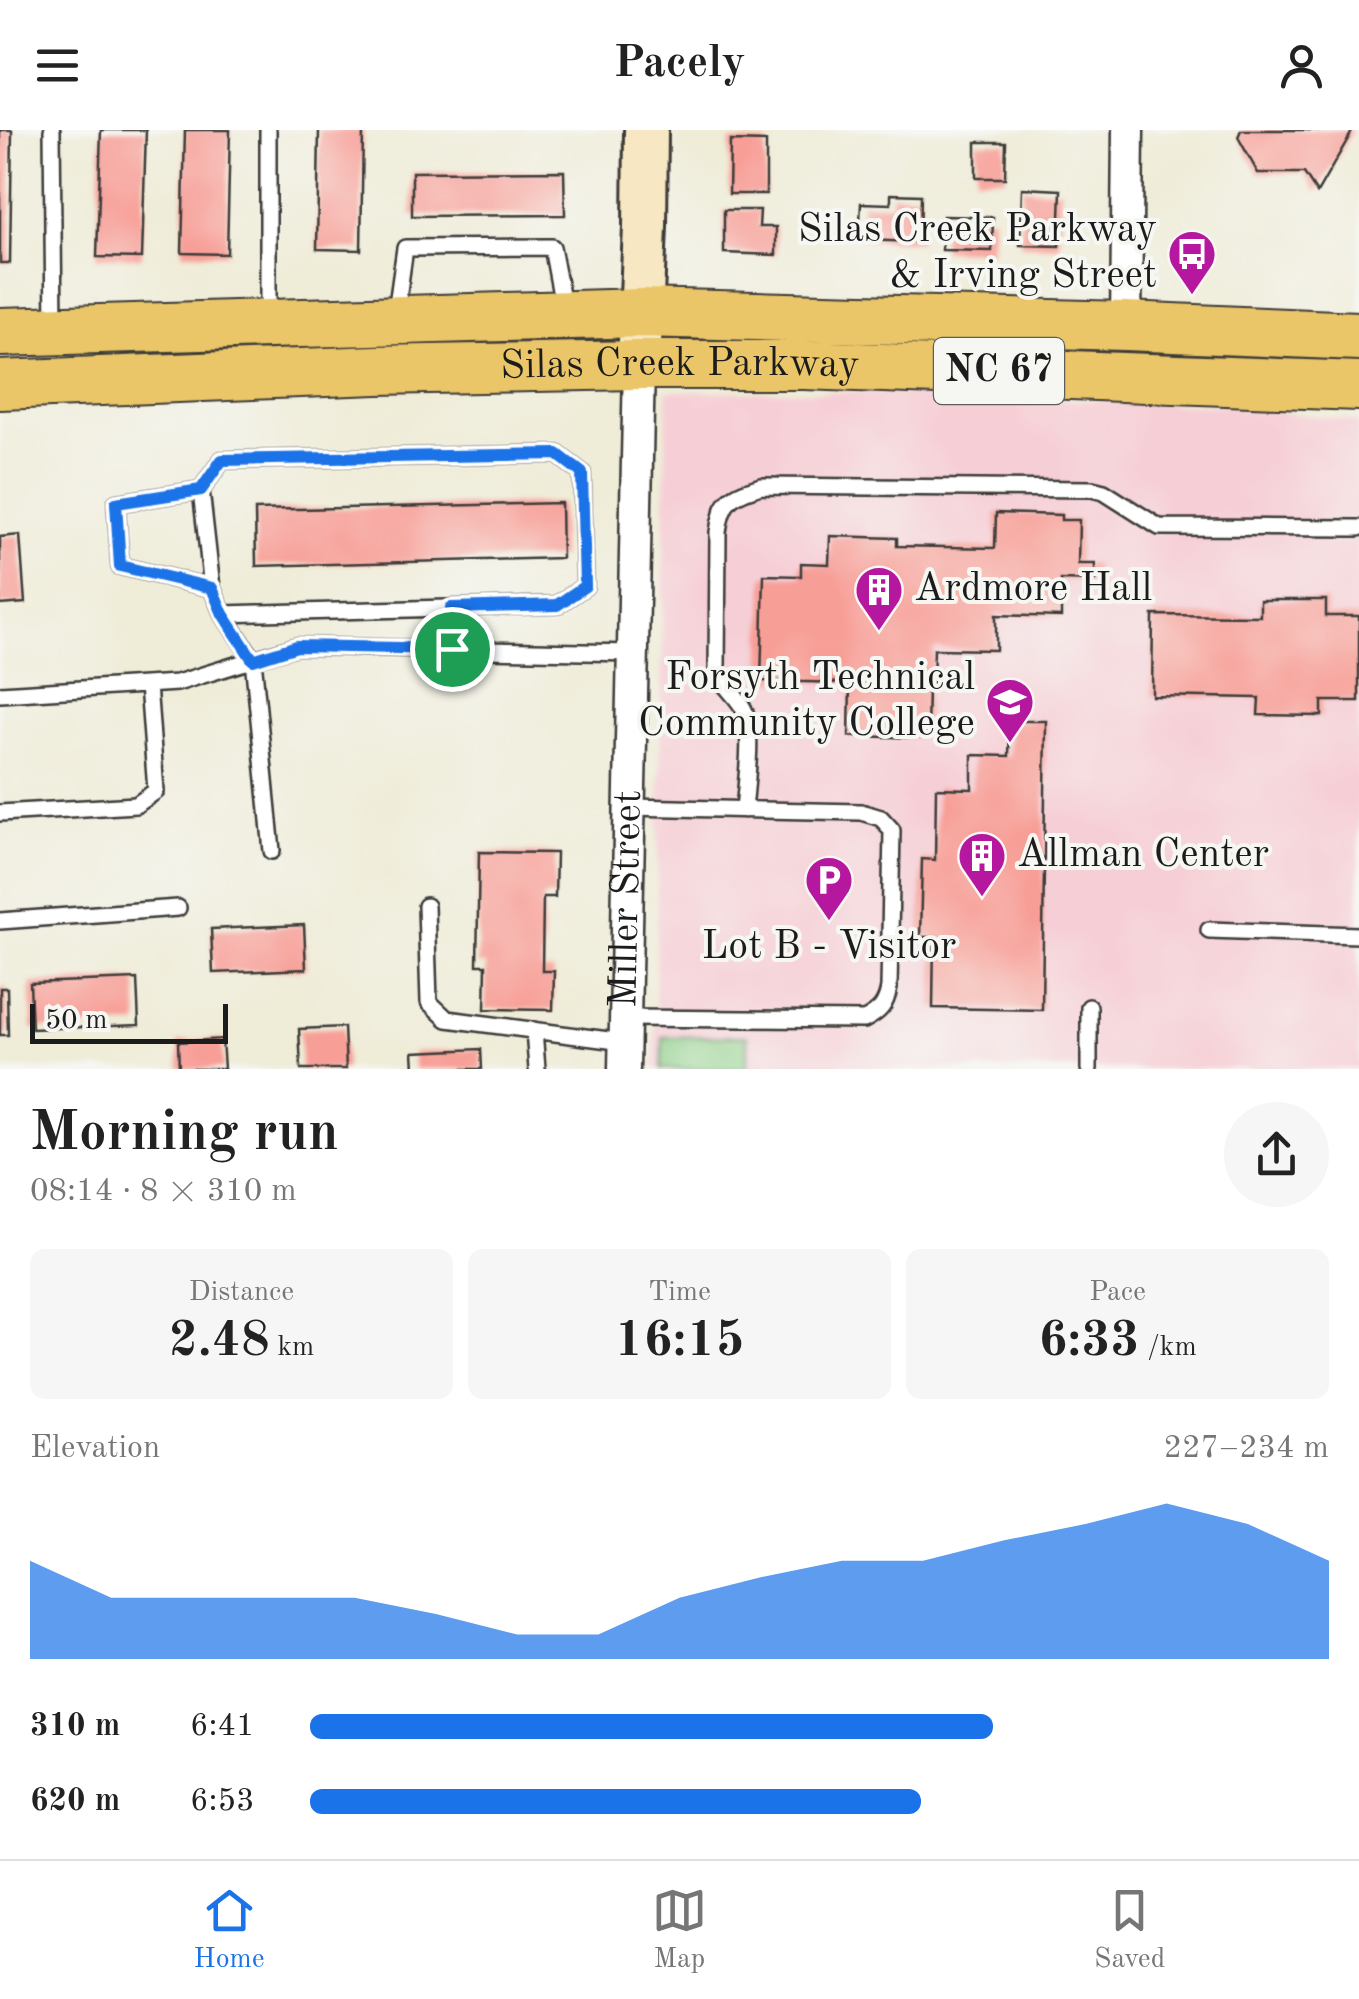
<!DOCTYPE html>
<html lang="en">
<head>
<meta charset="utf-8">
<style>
	body { margin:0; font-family:"Old Standard TT",serif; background:#f6f6f6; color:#222; height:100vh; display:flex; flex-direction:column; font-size:38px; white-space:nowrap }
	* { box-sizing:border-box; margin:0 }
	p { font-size:32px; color:#767676 }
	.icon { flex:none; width:55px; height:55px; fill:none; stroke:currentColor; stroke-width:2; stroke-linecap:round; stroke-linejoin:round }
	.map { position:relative; height:939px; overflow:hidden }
	.panel { display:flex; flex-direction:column; background:#fff; flex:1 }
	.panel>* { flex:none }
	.scale { position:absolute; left:30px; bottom:25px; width:198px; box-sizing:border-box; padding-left:10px; border:5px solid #1c1c1c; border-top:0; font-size:28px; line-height:35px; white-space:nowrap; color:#1c1c1c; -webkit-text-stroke:8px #f6f6f2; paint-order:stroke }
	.pin { position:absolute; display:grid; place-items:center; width:85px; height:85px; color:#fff; margin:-42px; border:5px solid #fff; border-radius:50%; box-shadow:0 2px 10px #0007 }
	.round { display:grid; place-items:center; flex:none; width:105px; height:105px; border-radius:52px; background:#f6f6f6 }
	.summary { display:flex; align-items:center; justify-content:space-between; height:170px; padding:0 30px }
	h1 { font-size:55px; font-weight:600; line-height:75px }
	.metrics { display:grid; grid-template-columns:repeat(3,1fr); gap:15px; height:170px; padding:10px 30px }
	.metrics div { display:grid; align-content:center; border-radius:15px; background:#f6f6f6; text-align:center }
	.metrics b { font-size:50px; font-weight:600 }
	.metrics small { font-size:28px; font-weight:400 }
	.metrics p { font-size:28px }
	.chart { height:280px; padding:20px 30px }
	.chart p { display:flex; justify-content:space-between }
	.chart svg { width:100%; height:180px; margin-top:10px; fill:#1a73e8; opacity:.7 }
	ul { padding:0 30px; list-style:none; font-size:32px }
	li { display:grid; grid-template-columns:160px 120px 1fr; align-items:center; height:75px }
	li i { height:25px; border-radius:12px; background:#1a73e8 }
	header { display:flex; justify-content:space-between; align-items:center; height:130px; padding:0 30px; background:#fff; font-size:45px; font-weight:600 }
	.menu { display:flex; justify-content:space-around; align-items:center; height:140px; border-top:2px solid #e0e0e0; background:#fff; font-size:28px; color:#767676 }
	.menu a { display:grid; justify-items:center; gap:5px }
	.menu .selected { color:#1a73e8 }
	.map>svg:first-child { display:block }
	.built { fill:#f6cfd6 }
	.green { fill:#8ccf88; stroke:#547652; stroke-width:2.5 }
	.building { fill:#f79f97 }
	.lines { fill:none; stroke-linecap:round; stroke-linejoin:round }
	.service-casing { stroke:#3c3b38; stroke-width:20 }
	.minor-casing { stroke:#3c3b38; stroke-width:35 }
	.secondary-casing { stroke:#3c3b38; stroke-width:48 }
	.primary-casing { stroke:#3c3b38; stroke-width:52 }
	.service { stroke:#fff; stroke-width:15 }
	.minor { stroke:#fff; stroke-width:30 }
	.secondary { stroke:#f7e8c3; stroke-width:42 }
	.primary { stroke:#eac669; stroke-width:48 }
	.route-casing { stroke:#fff; stroke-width:20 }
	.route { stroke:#1a73e8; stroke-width:12 }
	.labels { text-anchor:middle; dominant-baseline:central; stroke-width:8; stroke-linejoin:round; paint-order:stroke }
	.shield { fill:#f6f6f2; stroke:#5d5d5c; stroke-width:2.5 }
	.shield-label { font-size:38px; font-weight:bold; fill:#1c1c1c }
	.poi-label { font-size:40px; fill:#1c1c1c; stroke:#f6f6f2; text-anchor:end }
	.street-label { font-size:40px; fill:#1c1c1c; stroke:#f6f6f2 }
</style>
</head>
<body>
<header><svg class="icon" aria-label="menu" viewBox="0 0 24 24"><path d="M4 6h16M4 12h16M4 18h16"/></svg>Pacely<svg class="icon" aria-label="person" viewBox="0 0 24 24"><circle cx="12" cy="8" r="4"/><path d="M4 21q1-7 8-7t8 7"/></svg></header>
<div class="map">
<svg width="1359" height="939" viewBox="0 0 1359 939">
	<rect width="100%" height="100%" fill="#f6f6f2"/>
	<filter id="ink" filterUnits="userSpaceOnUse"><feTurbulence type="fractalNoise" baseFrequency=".01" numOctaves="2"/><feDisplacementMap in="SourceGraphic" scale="20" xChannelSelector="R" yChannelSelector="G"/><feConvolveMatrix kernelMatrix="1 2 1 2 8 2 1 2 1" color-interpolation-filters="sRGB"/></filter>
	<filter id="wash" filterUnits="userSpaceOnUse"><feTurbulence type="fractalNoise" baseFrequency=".0048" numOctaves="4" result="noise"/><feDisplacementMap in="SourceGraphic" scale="40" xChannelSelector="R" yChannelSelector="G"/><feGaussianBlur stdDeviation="2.25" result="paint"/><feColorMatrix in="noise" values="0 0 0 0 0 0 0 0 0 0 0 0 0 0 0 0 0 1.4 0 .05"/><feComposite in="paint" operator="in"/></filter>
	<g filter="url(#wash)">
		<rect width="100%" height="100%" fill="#efecd8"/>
		<!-- built -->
		<path class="built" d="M667 261 875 262 1236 276 1359 292V939H654Z"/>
		<!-- green -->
		<path class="green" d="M747 906V939H662L663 907Z"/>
		<g id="blocks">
			<!-- building -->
			<path class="building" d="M0 0H12L10 133H0Z
				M101 0H146L142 128 97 127Z
				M185 0H230L227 124 182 123Z
				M319 0H363L361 120 317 119Z
				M1241 0H1353L1317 63 1304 43H1258L1238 7Z
				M730 11 766 12V64H729Z
				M976 12H1006L1005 48H976Z
				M564 41 565 85 412 86V42Z
				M1022 58 1061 60 1059 116 1020 115Z
				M891 64 921 65 920 112 859 110 861 73 891 74Z
				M724 80H760L759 97H776V125L724 123Z
				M943 86 993 87 992 121 942 120Z
				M561 373 562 428 256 436 255 380Z
				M996 383 1061 385V390H1079L1078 434H1095V451L1061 450V487L996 485V520L934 519 933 554H928L927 608 849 606 850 553 761 551 764 445 801 446V433L829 434 830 406 897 408V416L995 418Z
				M20 405 25 473 0 475V407Z
				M1260 470H1326V486H1359V571H1322V586L1258 585 1259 568 1152 566 1153 485 1260 486Z
				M1010 591H1046L1042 880 933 878 934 807H920L922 729 935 730 936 658 972 659V625L1009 626Z
				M479 722 556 723 555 767H543L542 841H554L553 880 485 879 486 835H477Z
				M304 795 306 839 213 843 211 799Z
				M137 849 139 895 32 899 30 853Z
				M0 858H7L8 905H0Z
				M344 897 346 939H301L299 899Z
				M222 909 224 939H179L178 912Z
				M481 919 482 939H414L413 922Z"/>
		</g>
	</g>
	<g filter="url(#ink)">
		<use href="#blocks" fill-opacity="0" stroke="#3c3b38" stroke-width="2.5"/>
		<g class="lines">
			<!-- service casing -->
			<g class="service-casing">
				<path id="service" d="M52 0 54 197
					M396 182 405 118 552 117 564 181
					M268 191V0
					M201 360 116 373 120 436 212 458
					M451 478 452 519
					M223 484 557 475 585 456 582 343 557 324 222 330 201 360 212 458 223 484 253 529 272 721
					M0 564 177 553 297 516 632 523
					M744 680C746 655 753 605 745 582 739 567 723 557 717 542L718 402C722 370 731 365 761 356L1092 359 1104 362 1159 397 1359 398
					M0 683 136 675 156 661 148 555
					M426 776 429 872 447 889 624 912
					M0 791 178 778
					M1209 800 1359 805
					M625 888 864 890C880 882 886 875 889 858L892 700 881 688 861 682 629 677
					M534 900 537 939
					M1089 939V877"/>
			</g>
			<!-- minor casing -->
			<g class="minor-casing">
				<g id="minor">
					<path d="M1126 196 1128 0"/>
					<path id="s1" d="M624 939 639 235"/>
				</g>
			</g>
			<!-- secondary casing -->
			<g class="secondary-casing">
				<path id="secondary" d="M639 235 645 97 646 0"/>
			</g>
			<!-- primary casing -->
			<g class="primary-casing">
				<g id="primary">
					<path d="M0 202 641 183 1126 196 1359 206"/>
					<path id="s2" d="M0 255 377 240 639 235H804L1359 256"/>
				</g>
			</g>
			<!-- service -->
			<use href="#service" class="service"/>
			<!-- minor -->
			<use href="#minor" class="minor"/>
			<!-- secondary -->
			<use href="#secondary" class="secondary"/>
			<!-- primary -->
			<use href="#primary" class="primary"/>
		</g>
	</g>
	<g class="lines" filter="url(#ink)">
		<!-- route casing -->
		<g class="route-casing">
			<path id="route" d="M557 324 582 343 585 456 557 475 451 478 452 519 297 516 253 530 223 484 212 458 120 436 116 373 201 360 222 330Z"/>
		</g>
		<!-- route -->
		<use href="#route" class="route"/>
	</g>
	<!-- icons -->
	<defs>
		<g id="bus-pin" transform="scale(2.5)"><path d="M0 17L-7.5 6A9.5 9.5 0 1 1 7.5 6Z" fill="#b5179e" stroke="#f6f6f2"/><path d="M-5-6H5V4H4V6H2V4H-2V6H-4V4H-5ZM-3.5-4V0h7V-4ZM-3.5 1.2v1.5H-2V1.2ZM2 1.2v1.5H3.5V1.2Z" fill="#fff"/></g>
		<g id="building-pin" transform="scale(2.5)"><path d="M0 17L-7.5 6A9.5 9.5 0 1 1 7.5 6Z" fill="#b5179e" stroke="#f6f6f2"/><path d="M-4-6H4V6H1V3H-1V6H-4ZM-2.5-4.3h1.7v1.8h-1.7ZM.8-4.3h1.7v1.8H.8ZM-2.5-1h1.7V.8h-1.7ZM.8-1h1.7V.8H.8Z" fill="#fff"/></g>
		<g id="university-pin" transform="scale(2.5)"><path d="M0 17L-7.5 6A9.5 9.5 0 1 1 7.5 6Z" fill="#b5179e" stroke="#f6f6f2"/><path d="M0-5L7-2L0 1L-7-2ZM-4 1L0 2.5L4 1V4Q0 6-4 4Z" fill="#fff"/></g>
		<g id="parking-pin" transform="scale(2.5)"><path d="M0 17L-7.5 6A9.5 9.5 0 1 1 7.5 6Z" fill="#b5179e" stroke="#f6f6f2"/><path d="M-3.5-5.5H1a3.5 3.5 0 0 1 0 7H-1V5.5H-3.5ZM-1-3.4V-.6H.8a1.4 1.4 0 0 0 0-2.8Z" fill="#fff"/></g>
	</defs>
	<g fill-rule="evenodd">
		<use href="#bus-pin" x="1192" y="124"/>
		<use href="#building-pin" x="879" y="460"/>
		<use href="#university-pin" x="1010" y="572"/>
		<use href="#building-pin" x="982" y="726"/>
		<use href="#parking-pin" x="829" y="750"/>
	</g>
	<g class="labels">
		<!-- shield labels -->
		<rect class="shield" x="934" y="208" width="130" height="66" rx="8"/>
		<g class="shield-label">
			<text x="999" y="241">NC 67</text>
		</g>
		<!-- poi labels -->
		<g class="poi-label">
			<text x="1157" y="101">Silas Creek Parkway<tspan x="1157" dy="46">&amp; Irving Street</tspan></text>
			<text x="914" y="460" text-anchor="start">Ardmore Hall</text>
			<text x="975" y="549">Forsyth Technical<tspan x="975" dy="46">Community College</tspan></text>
			<text x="1017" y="726" text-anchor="start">Allman Center</text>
			<text x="829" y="818" text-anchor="middle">Lot B - Visitor</text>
		</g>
		<!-- street labels -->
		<g class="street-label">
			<text stroke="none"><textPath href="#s2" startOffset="680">Silas Creek Parkway</textPath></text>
			<text stroke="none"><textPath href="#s1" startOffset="170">Miller Street</textPath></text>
		</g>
	</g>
</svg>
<div class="scale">50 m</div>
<div class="pin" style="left:452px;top:519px;background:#1e9e55"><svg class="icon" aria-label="arrive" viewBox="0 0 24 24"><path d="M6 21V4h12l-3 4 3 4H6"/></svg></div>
</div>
<section class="panel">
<div class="summary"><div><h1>Morning run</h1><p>08:14 · 8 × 310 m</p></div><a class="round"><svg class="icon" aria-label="share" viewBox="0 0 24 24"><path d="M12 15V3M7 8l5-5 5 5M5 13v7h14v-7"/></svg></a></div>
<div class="metrics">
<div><p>Distance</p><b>2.48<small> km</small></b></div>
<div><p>Time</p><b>16:15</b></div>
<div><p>Pace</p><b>6:33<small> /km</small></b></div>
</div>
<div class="chart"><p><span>Elevation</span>227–234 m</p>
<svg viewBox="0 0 160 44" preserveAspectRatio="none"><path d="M0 44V20L10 29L20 29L30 29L40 29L50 33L60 38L70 38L80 29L90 24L100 20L110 20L120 15L130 11L140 6L150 11L160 20V44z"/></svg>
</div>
<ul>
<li><b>310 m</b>6:41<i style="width:67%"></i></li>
<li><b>620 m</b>6:53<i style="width:60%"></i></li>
</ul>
</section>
<nav class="menu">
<a class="selected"><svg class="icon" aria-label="home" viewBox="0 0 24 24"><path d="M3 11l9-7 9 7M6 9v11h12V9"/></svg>Home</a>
<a><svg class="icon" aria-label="map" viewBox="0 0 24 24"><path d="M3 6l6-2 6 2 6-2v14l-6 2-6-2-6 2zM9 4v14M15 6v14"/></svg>Map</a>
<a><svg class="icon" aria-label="saved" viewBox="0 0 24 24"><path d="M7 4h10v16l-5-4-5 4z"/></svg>Saved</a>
</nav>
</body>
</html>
